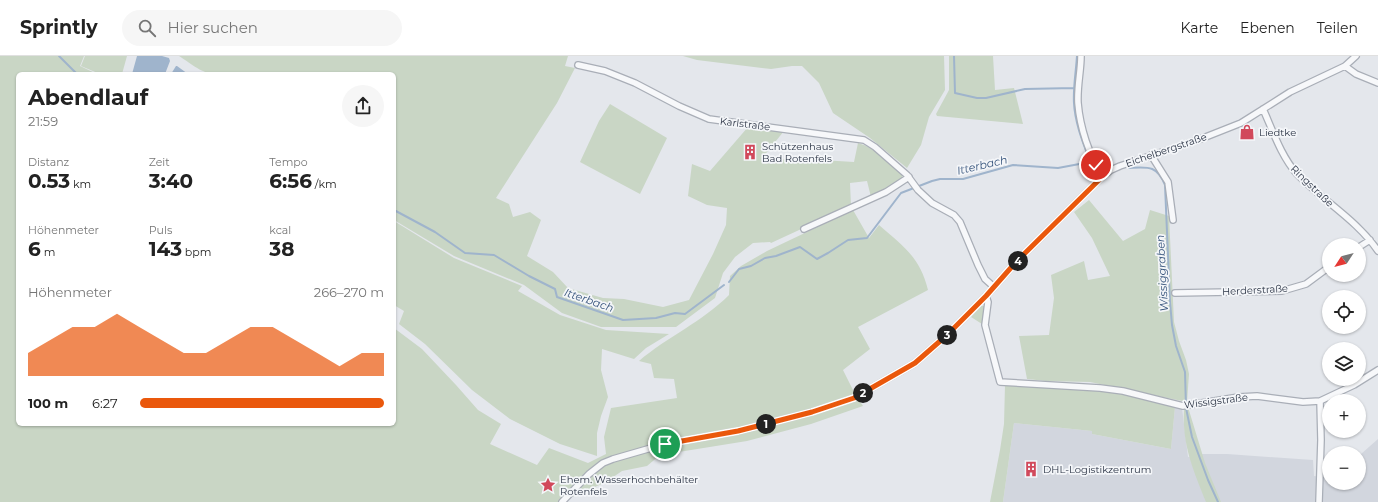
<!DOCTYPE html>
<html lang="de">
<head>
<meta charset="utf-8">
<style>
	body { margin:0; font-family:Montserrat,sans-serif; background:#f6f6f6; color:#222; height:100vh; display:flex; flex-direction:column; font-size:15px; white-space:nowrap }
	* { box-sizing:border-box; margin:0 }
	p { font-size:13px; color:#767676 }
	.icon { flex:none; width:22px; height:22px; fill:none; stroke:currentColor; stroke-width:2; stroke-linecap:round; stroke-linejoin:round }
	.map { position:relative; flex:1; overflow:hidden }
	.side { position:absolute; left:16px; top:16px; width:380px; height:354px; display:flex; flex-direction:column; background:#fff; border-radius:6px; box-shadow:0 1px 3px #0004 }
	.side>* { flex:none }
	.needle { width:26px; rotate:234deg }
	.tools { position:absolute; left:1322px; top:182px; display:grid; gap:8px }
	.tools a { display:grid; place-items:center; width:44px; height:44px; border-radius:50%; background:#fff; box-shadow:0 1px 3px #0004; font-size:20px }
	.pin { position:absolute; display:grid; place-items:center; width:34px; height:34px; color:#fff; margin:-17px; border:2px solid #fff; border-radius:50%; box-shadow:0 1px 4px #0007 }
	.km { position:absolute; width:20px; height:20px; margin:-10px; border-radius:50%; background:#222; color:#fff; font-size:11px; line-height:20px; text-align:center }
	.round { display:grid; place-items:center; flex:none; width:42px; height:42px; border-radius:21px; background:#f6f6f6 }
	.overview { display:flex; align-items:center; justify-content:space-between; height:68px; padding:0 12px }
	h1 { font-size:22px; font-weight:700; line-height:30px }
	.metrics { display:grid; grid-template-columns:repeat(3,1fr); gap:6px; height:68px; padding:4px 12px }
	.metrics div { display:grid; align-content:center }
	.metrics b { font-size:20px; font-weight:700 }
	.metrics small { font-size:11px; font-weight:400 }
	.metrics p { font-size:11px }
	.chart { height:112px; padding:8px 12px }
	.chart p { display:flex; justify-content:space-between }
	.chart svg { width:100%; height:72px; margin-top:4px; fill:#ea580c; opacity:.7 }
	ul { padding:0 12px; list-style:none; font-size:13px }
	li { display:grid; grid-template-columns:64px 48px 1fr; align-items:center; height:30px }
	li i { height:10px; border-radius:5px; background:#ea580c }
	header { display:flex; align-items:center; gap:24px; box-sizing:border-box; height:56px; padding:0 20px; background:#fff; border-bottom:1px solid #e0e0e0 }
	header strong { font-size:19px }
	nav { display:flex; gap:22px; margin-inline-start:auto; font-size:14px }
	.search { width:280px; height:36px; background:#f6f6f6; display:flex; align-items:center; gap:10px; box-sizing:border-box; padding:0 14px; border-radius:22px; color:#767676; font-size:15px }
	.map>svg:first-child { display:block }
	.built { fill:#d2d6de }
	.green { fill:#c9d6c5 }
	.water { fill:#9fb4cc }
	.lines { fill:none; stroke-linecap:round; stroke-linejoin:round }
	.stream { stroke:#9fb4cc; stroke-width:2 }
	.minor-casing { stroke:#a9aeb7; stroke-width:8 }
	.minor { stroke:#f7f8fa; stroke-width:5.5 }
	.route-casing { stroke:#fff; stroke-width:8 }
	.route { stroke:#ea580c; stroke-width:5 }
	.labels { text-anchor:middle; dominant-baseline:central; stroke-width:3.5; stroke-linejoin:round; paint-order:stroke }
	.street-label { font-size:10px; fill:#2b3445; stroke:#f4f6f9 }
	.poi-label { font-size:10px; fill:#2b3445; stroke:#f4f6f9; text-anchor:start }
	.water-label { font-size:11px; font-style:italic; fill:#34527a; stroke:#f4f6f9 }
</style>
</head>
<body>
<header>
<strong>Sprintly</strong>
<div class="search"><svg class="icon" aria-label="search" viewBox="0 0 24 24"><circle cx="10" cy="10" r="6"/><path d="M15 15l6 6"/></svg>Hier suchen</div>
<nav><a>Karte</a><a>Ebenen</a><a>Teilen</a></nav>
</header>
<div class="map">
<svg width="1378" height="446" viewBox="0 0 1378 446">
	<rect width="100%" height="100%" fill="#e4e7ec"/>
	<!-- built -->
	<path class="built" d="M1175 351 1182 352 1188 401 1200 398H1227L1313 404 1314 420 1329 422V427H1359L1361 398 1378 383V446H1003L1014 367 1092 375V378L1171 393Z"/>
	<!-- green -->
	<path class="green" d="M0 0H84L80 10 97 18H18V368H394V272L422 293 456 329 478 354 501 368 490 388 537 409 549 392 588 407 606 398 604 381 611 352 677 342 674 323 654 322 651 308 639 305C667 281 702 266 729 239L730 220 741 210 767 195 853 154 869 182 879 169C903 190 920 201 928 234L858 271 870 293 843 314 855 338 863 350 811 368 747 385 660 399 647 410 622 415 606 426 561 446H0Z
		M85 0H127L122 18H100L81 10Z
		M179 0H568L565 10 575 12 557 47 496 142 509 148 513 161 530 156 541 164 527 200 553 216 568 232 603 242 624 243 663 251 689 244 713 198 726 169 727 152 707 149 688 140 692 108 710 115 748 71 784 75 763 101 770 108 788 102 854 106 858 87C876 92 889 106 903 119 900 130 881 136 871 141L867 125 850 127 851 150 771 187 770 186 753 187 735 201 723 217 715 242 676 271H601L562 257 524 229 454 200 394 164V18H222L219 16C208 23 189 6 179 0Z
		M683 0H944L945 34 929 61 921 89 907 112 870 82 833 57 819 27 802 10H792L771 13 697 4Z
		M949 0H993L995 34 1014 32 1023 68 937 60 936 58 949 34Z
		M610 48 667 82 640 138 580 106 599 65Z
		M1089 144 1123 185 1145 173 1150 154 1169 160 1174 266 1179 285 1186 304 1189 318 1187 346 1090 326 1046 325 1027 323 1019 280 1049 279 1054 242 1051 219 1084 205 1088 224 1110 220 1092 182 1074 156Z
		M394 165 454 202 522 230 518 235 560 259 606 274 669 278 646 292 634 303 602 293 601 314 608 341 601 360 597 377V400L560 388 510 363 472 334 425 288 399 268 404 255 394 249Z
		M981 250H984L983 266 982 268 971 261Z
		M1005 329 1097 333 1127 339 1175 351 1171 393 1092 378V375L1014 367 1003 446H990L1000 394 1004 368Z
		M1188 351 1205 407 1221 446H1206C1193 413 1182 389 1184 353Z"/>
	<!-- water -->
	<path class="water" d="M137 0H162L169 2 170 5 165 18H132Z
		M176 10H177L188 18H171Z"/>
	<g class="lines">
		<!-- stream -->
		<path class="stream" d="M59 0 77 18
			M954 0 955 37 977 42H986L1025 33 1074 32
			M1077 0C1076 16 1073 32 1074 47 1075 68 1084 89 1091 108
			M1129 112C1148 111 1157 109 1165 129L1170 246 1172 269 1176 290 1185 316 1186 352 1192 381 1208 424 1218 446
			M394 154 435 176 465 197 494 199 529 220 555 233 557 241 623 264 656 262 675 257 685 258 724 229
			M729 226 739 213 751 210 765 202 776 200 800 191 817 203 828 197 848 184 867 182 901 137 932 125 940 123H963L1013 109 1058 112 1090 106"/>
		<!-- minor casing -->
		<g class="minor-casing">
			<path id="minor" d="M1081 0C1081 15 1077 31 1078 47 1080 71 1089 100 1103 120
				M578 9 605 15 635 27 679 50 709 63 864 84 875 91 907 119 918 134 932 147 954 159 960 166 978 209 985 223 994 231
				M1345 10 1356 18 1378 27
				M1263 53C1273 75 1281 100 1297 118 1323 145 1357 164 1378 195
				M1151 99 1168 126 1173 164
				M804 173 886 136 909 121
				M1359 191 1370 184
				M1175 237 1282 235 1306 228 1329 211
				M986 240 988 246 985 269 1000 326 1100 332 1123 335 1183 350 1239 341 1257 340 1303 346 1320 345 1354 329 1378 314
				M562 446 589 418 603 407 613 403 665 388 738 375 812 356 854 342 915 307 947 279 986 240 1016 206 1103 120 1111 114 1120 110 1198 84 1241 67 1290 36 1345 10 1356 0
				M1319 446 1321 384 1320 345"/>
		</g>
		<!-- minor -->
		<use href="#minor" class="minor"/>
	</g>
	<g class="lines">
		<!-- route casing -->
		<g class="route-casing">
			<path id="route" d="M665 388 738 375 812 356 854 342 915 307 947 279 986 240 1016 206 1103 120 1096 109"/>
		</g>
		<!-- route -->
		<use href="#route" class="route"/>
	</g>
	<!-- icons -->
	<defs>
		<g id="shop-bare" transform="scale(1.2)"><path d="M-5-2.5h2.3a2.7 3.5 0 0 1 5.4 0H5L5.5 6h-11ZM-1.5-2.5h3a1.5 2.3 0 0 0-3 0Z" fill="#d1495b" stroke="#f4f6f9" stroke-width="2.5" paint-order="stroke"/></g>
		<g id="building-bare" transform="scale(1.2)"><path d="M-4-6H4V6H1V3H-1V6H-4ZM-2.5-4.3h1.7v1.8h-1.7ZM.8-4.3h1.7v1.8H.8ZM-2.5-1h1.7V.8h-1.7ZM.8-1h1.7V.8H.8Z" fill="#d1495b" stroke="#f4f6f9" stroke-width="2.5" paint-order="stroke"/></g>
		<g id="sight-bare" transform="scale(1.2)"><path d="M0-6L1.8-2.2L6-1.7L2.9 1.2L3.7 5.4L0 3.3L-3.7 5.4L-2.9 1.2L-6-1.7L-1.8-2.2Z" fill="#d1495b" stroke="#f4f6f9" stroke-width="2.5" paint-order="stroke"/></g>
	</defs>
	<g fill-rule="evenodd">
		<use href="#shop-bare" x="1247" y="76"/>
		<use href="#building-bare" x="750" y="96"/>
		<use href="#building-bare" x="1031" y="413"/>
		<use href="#sight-bare" x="548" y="429"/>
	</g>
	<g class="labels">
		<!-- street labels -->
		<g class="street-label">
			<text transform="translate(745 68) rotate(7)">Karlstraße</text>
			<text transform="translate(1166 94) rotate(-19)">Eichelbergstraße</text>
			<text transform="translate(1312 130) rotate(44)">Ringstraße</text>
			<text transform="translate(1255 234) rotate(-3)">Herderstraße</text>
			<text transform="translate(1216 345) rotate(-7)">Wissigstraße</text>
		</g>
		<!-- poi labels -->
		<g class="poi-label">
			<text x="1259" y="76">Liedtke</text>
			<text x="762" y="90">Schützenhaus<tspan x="762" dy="12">Bad Rotenfels</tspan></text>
			<text x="1043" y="413">DHL-Logistikzentrum</text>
			<text x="560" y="423">Ehem. Wasserhochbehälter<tspan x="560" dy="12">Rotenfels</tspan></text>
		</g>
		<!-- water labels -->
		<g class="water-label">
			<text transform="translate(982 109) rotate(-13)">Itterbach</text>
			<text transform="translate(1162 217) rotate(-93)">Wissiggraben</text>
			<text transform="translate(589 244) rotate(19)">Itterbach</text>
		</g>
	</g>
</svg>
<div class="tools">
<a><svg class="needle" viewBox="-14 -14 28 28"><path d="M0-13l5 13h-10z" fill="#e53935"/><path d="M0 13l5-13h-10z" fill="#767676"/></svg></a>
<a><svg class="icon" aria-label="locate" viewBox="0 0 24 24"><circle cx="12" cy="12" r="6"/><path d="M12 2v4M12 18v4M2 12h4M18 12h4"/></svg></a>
<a><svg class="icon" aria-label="layers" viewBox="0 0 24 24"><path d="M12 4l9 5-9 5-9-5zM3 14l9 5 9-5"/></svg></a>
<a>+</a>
<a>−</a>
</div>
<div class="pin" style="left:665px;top:388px;background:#1e9e55"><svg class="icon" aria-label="arrive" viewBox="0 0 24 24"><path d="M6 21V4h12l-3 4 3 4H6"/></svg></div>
<div class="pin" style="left:1096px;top:109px;background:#d93025"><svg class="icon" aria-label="check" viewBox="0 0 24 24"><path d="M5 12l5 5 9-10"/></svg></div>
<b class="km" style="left:766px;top:368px">1</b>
<b class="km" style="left:863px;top:337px">2</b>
<b class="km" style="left:947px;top:279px">3</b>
<b class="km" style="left:1018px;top:205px">4</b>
<section class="side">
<div class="overview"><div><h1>Abendlauf</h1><p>21:59</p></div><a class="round"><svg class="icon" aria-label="share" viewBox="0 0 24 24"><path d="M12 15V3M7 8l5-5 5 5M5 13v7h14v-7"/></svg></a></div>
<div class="metrics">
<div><p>Distanz</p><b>0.53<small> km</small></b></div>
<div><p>Zeit</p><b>3:40</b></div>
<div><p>Tempo</p><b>6:56<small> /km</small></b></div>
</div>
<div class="metrics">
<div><p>Höhenmeter</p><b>6<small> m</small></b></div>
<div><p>Puls</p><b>143<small> bpm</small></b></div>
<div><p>kcal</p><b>38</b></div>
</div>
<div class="chart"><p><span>Höhenmeter</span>266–270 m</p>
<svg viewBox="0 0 160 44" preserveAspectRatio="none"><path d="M0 44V30L10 22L20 14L30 14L40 6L50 14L60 22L70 30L80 30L90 22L100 14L110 14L120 22L130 30L140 38L150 30L160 30V44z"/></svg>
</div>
<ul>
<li><b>100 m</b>6:27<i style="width:100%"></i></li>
</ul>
</section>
</div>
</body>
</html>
